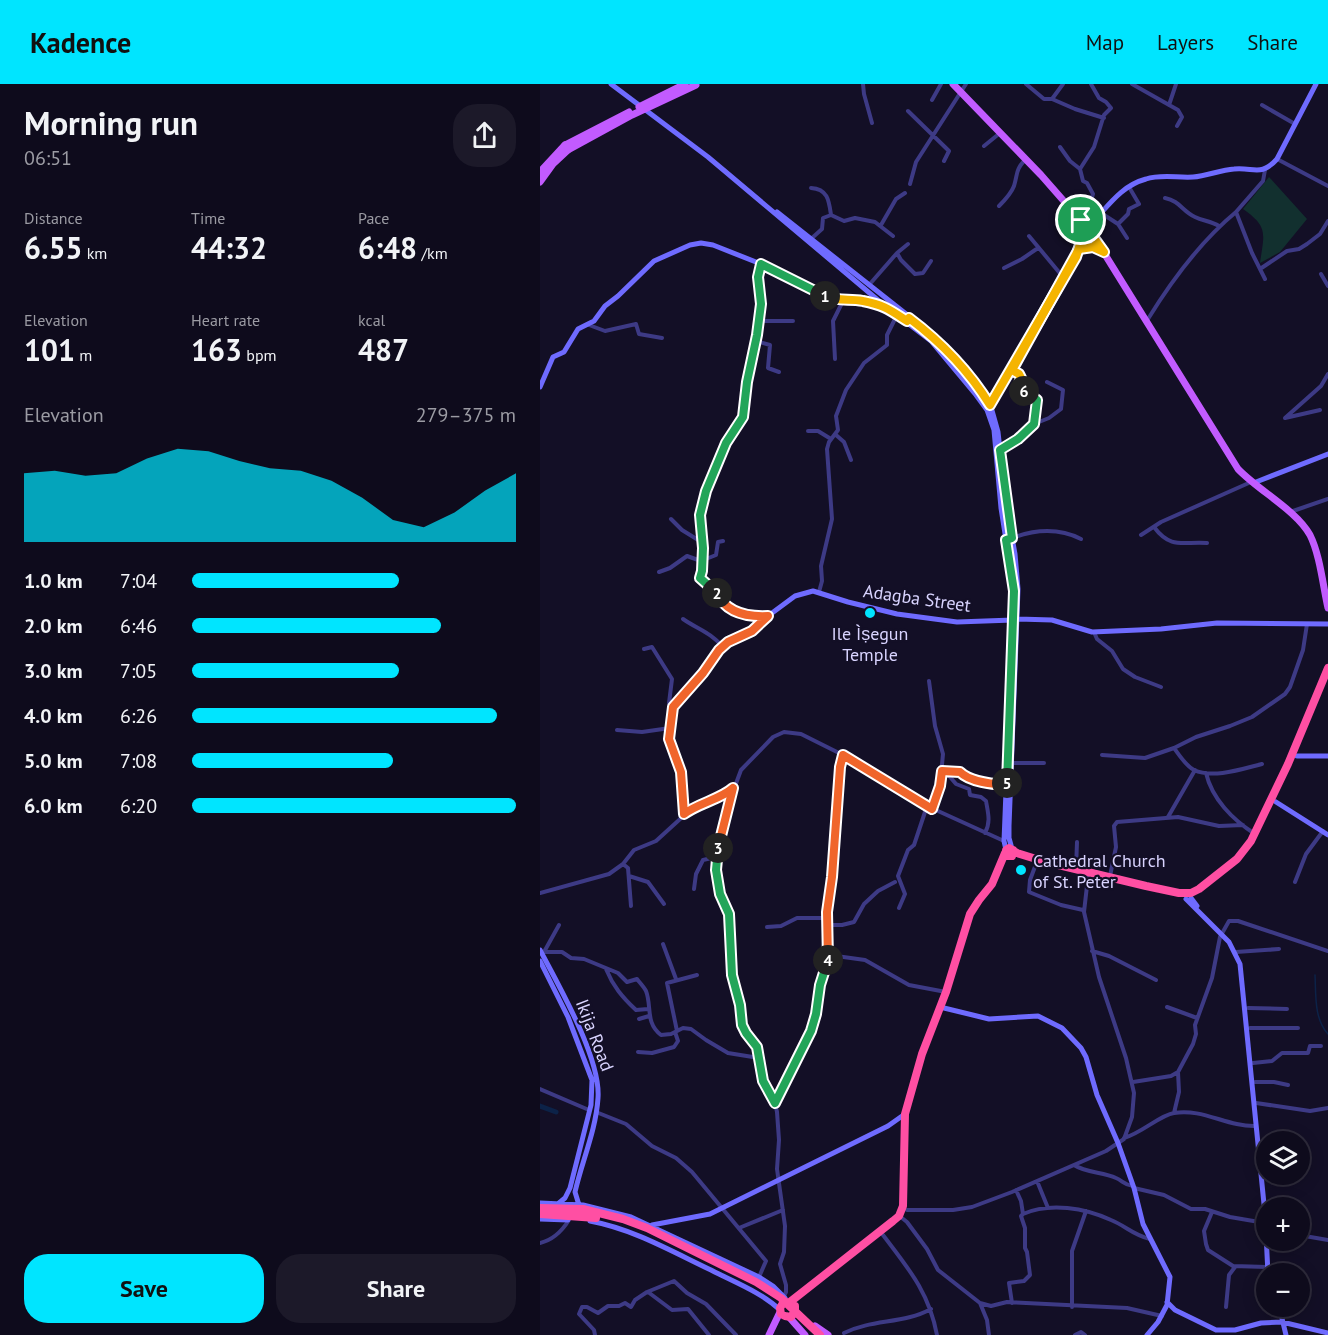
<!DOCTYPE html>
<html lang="en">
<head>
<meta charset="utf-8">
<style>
	body { margin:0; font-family:"PT Sans",sans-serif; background:#1c1929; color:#f1f3f6; height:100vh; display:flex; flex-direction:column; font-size:22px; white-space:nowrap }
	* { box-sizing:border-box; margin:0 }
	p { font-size:20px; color:#9b9ba3 }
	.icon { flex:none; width:33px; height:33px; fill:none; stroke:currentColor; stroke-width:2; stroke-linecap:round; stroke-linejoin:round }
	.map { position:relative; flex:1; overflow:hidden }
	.panel { display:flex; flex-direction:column; background:#0e0b1c; width:540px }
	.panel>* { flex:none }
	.controls { position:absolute; left:716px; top:1047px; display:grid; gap:12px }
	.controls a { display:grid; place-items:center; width:54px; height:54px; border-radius:50%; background:#0e0b1c; box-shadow:0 3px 15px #0003,0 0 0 2px #2e2b3b; font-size:30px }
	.pin { position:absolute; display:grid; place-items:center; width:51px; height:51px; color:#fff; margin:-26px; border:3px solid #fff; border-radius:50%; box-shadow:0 2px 6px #0007 }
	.km { position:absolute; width:30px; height:30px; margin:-15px; border-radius:50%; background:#222; color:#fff; font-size:16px; line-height:30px; text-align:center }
	.round { display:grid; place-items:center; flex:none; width:63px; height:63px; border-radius:24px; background:#1c1929 }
	.head { display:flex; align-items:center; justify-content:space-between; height:102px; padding:0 24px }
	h1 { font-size:33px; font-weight:700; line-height:45px }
	.figures { display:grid; grid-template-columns:repeat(3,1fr); gap:9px; height:102px; padding:6px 24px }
	.figures div { display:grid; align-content:center }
	.figures b { font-size:30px; font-weight:700 }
	.figures small { font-size:16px; font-weight:400 }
	.figures p { font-size:16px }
	.chart { height:168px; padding:12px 24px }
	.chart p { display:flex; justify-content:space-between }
	.chart svg { width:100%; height:108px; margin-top:6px; fill:#00e5ff; opacity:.7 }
	.action { display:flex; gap:12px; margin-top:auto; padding:12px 24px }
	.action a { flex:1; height:69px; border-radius:24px; background:#00e5ff; color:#111; font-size:24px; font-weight:700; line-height:69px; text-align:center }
	.action a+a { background:#1c1929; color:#f1f3f6 }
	ul { padding:0 24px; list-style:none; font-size:20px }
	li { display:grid; grid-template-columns:96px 72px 1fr; align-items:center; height:45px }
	li i { height:15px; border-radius:8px; background:#00e5ff }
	header { display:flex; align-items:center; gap:36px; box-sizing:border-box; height:84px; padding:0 30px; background:#00e5ff; color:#111 }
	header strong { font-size:28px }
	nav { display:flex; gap:33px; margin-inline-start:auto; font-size:21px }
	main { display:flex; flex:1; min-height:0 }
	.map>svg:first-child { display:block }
	.green { fill:#12302f }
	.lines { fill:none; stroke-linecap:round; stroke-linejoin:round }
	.stream { stroke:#0c2248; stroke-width:1.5 }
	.river { stroke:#0c2248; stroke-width:5 }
	.street { stroke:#3d3a85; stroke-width:4 }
	.secondary { stroke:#6f6bff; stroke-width:5 }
	.primary { stroke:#c25bff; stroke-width:7 }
	.highway { stroke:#ff4fa3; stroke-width:8 }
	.primary-bridge { stroke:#c25bff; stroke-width:7 }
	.highway-bridge { stroke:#ff4fa3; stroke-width:8 }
	.split-1-casing { stroke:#fff; stroke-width:12 }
	.split-2-casing { stroke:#fff; stroke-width:12 }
	.split-3-casing { stroke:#fff; stroke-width:12 }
	.split-4-casing { stroke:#fff; stroke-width:12 }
	.split-5-casing { stroke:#fff; stroke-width:12 }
	.split-6-casing { stroke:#fff; stroke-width:12 }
	.split-7-casing { stroke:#fff; stroke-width:12 }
	.split-1 { stroke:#f5b400; stroke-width:8 }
	.split-2 { stroke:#22a559; stroke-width:8 }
	.split-3 { stroke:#f0652b; stroke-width:8 }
	.split-4 { stroke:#22a559; stroke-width:8 }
	.split-5 { stroke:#f0652b; stroke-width:8 }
	.split-6 { stroke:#22a559; stroke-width:8 }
	.split-7 { stroke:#f5b400; stroke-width:8 }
	.poi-dot { fill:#00e5ff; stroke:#130f26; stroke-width:2 }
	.labels { text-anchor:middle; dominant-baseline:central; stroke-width:4.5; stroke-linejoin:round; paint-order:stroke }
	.street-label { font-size:18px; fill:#d9d4ff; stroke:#130f26 }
	.poi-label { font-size:18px; fill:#d9d4ff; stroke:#130f26 }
</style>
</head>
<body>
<header>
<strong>Kadence</strong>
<nav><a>Map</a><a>Layers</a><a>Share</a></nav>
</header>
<main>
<section class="panel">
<div class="head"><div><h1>Morning run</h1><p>06:51</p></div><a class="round"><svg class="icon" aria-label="share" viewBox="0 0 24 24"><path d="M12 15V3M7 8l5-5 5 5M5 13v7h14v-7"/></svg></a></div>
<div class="figures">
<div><p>Distance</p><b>6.55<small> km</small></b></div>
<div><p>Time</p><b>44:32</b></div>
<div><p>Pace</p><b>6:48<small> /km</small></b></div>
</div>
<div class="figures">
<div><p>Elevation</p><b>101<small> m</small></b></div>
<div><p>Heart rate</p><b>163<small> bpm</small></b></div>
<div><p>kcal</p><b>487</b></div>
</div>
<div class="chart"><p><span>Elevation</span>279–375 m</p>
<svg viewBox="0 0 160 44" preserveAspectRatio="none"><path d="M0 44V16L10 15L20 17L30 16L40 10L50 6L60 7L70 11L80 14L90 15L100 19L110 26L120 35L130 38L140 32L150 23L160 16V44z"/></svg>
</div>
<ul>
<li><b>1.0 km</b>7:04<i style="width:64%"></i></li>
<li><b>2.0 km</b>6:46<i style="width:77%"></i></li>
<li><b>3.0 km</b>7:05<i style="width:64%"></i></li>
<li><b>4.0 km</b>6:26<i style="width:94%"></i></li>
<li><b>5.0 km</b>7:08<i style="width:62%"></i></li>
<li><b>6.0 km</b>6:20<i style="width:100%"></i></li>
</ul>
<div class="action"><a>Save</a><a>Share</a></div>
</section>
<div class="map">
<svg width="788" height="1251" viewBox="0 0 788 1251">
	<rect width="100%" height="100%" fill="#130f26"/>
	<!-- green -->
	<path class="green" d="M729 93 767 135 740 168 720 179C724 150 729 143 703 125Z"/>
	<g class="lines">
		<!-- stream -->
		<path class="stream" d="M775 891C776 911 774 935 788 950"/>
		<!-- river -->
		<path class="river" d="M0 1022 16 1028"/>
		<!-- street -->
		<path class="street" d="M323 0 324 10 332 39
			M486 0 504 15H512L523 0
			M551 0 559 14 566 18 571 24 564 31 554 63 540 85 543 97 547 99 553 110 551 117 559 130
			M592 0 638 26 642 33 637 42
			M512 15 535 25 564 34
			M392 16 401 0
			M629 21 636 0
			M722 21 755 40
			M368 27 409 67 404 77
			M444 62 460 49
			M520 63 530 77 540 85
			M737 75 788 102
			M370 100 376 78 426 0
			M271 104C288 105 289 117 291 131
			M625 114C640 117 642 127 655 133 663 137 671 137 679 142
			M459 122C465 116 471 110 474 102 478 89 475 86 486 75
			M561 129 578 140 587 154
			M578 140 588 130 589 125 599 120 589 103
			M341 141 356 115 365 109
			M489 152 523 193
			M272 154 282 145 283 134 291 131 304 137 315 134 335 138 353 152
			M368 160 357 169 361 176 375 190 383 189 391 177
			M221 180 218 193 221 220 217 251 207 299 204 329 202 337 186 359 166 407 160 431 163 464 162 487 160 493C165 499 173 504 177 510 191 529 205 534 228 532
			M464 184 482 175 498 164
			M720 185 747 167 759 165 767 160 780 150 788 137
			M781 190 788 202
			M725 195 712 169 696 128 723 97 725 86
			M329 201 357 169
			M608 235C632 196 661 157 696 128
			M219 237H253
			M49 241 65 247 96 240 99 250 122 254
			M216 257 230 261 228 284 239 288
			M295 275 293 237 303 217
			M472 286 479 289 481 294 479 300 486 310 497 316 494 339
			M780 326 745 334 781 302 788 290
			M268 347H278L291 355
			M296 351 304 358 311 376
			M460 366 478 355 494 340 509 334 521 325 523 306 507 298
			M753 427 788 415
			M131 435 142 446 163 459
			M614 443C631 466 644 457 667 459
			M601 451 621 438 711 398
			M467 456C491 446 517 443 541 455
			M119 488 130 484 147 472 161 477 176 471 178 458 183 457
			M279 508 282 497 281 482 292 435 287 365 289 358 298 346 296 332 306 306 324 279 347 261V251L357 231
			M143 535C159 546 170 548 183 563
			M554 548 557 555 572 567 583 585 595 593 621 603
			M104 565 112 563 132 595 129 619 133 623
			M389 597 395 642 403 670 400 702 392 725
			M77 646 102 648 130 644
			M634 664C639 671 646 682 654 686 673 695 702 685 722 680
			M562 671 605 674 634 664 656 653 690 642 712 633 745 610 750 603 763 566 767 540
			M472 679H504
			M402 687 421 688 426 694 466 701
			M405 687 416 700 429 705 430 711 441 713 446 717C448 729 451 738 445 749
			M666 689C672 715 693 736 715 750
			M144 730 141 688 129 655 133 623 163 589 179 566 188 558 212 547 227 533
			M628 733 655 686
			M83 780 88 784 91 822
			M496 780 490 796 489 808 521 821 543 826
			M536 785 537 758
			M89 792 108 798 124 820
			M570 792 576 763 574 742 577 738 638 733 679 742 703 741
			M755 798 766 770 783 747
			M154 805 156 790 163 776 176 773
			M0 809 69 790 83 780 94 766 116 757 150 726 170 715 185 710 193 704
			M359 824 365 810 358 792 368 766 374 761 387 722
			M287 841H302L314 838 324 820 338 807 355 798
			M227 843 241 842 257 834H287
			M123 860 136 895
			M552 867 569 872 616 896
			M1 868H22L31 874 44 875 78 889 87 898 97 895C100 899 104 903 106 907 112 922 105 939 121 951L131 950 143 944 151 945 166 956 188 969 219 974
			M4 868 19 841
			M696 868 739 865
			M289 871 325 876 369 901 406 908
			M66 885C73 902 82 913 96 926L108 925
			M627 923 657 934
			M708 924 747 925
			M99 935 109 932
			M710 944H758
			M137 947 127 899 157 891
			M98 968 112 969 134 963 138 957 135 948
			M713 979 732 977 742 969H768L770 962H781
			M593 998 631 992 638 988 653 960 656 950 655 941 672 894 680 853 689 837H698L788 867
			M715 998H734L748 1001
			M0 1005 49 1026
			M235 1018 271 947 276 933 280 900 288 879 287 828 292 793 300 683 303 671
			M716 1019 770 1027 788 1024
			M56 1028 86 1040 112 1062 136 1074 152 1088 226 1177 219 1193
			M634 1029 639 1008 638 988
			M584 1054C602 1049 620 1031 634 1029 663 1024 687 1043 716 1042
			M534 1081C546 1089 563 1088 576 1094 583 1097 584 1101 593 1102
			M497 1097 508 1124
			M594 1104 624 1111 651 1125H665L690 1133 725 1139
			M367 1126H413L432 1123 472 1108 566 1067 584 1055 592 1033 594 1009 586 974 559 893 544 828 548 793
			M672 1128 664 1147 666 1160 668 1166 693 1182 727 1183
			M483 1130C510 1118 545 1124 571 1136 586 1142 593 1151 610 1155
			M362 1134 367 1138 387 1165 398 1186 440 1219 447 1236 449 1251
			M199 1144 243 1126
			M343 1151C368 1184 389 1208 397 1251
			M759 1151 788 1156
			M0 1159C13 1156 22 1147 29 1136
			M108 1208 132 1226 148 1225 169 1251
			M244 1212 246 1208V1201L240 1180 244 1168 245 1142 237 1085 239 1056 237 1028 235 1019 223 997 217 963 206 949 202 941 200 921 191 878 189 830 180 810 176 786 177 766 185 729 201 686 233 653 244 648 261 650 303 671 387 722 464 757
			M440 1219 451 1222 467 1218 587 1224 622 1232
			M472 1219 469 1199 484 1197 490 1191 487 1168 485 1164V1144L481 1132 483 1130 481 1117 476 1106
			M532 1223V1167L546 1127
			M686 1223 689 1191 695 1183
			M304 1249C332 1235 364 1240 391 1225
			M55 1251 54 1246 39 1230 42 1223H47L58 1229 68 1222H79L85 1219 91 1223 95 1216 107 1208 134 1197 147 1209 166 1220 196 1251
			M535 1251 541 1248 545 1251"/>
		<!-- secondary -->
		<path class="secondary" d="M71 0 168 73 345 222 391 257 436 311 447 326 454 346 461 424 474 507 464 757 466 766
			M237 128 394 252 429 291 447 316 451 323 458 348 466 420 475 470 478 505 469 742V754L472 765
			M549 142C567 124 580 102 606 95 621 90 637 94 653 93 667 92 680 86 694 85 714 83 721 93 737 75L776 0
			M539 165 553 163 563 168
			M0 303 13 273 24 268 38 245 54 237 65 222 78 212 114 177 150 161 161 159 173 161 221 180 293 215 319 216 344 222
			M450 321 536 173 541 157V136
			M716 398 788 370
			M228 532 255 512 273 507 308 518 357 530 417 538 473 536
			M478 535 512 536 552 548 621 545 677 539 788 540
			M757 672H788
			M736 718 788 751
			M651 814 657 822
			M646 815 689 858 700 880 725 1130 728 1190
			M0 866C19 902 61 975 58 1014 56 1046 42 1077 35 1108L39 1121
			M0 877 28 933 52 996 51 1021 30 1104 25 1114 19 1119
			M404 924 449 935 498 932 522 944 541 964 546 973 557 1011 578 1059 594 1104 603 1140 630 1193 627 1221 618 1238 607 1251
			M0 1119 43 1121 91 1133 219 1193 233 1202 245 1214
			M0 1135 28 1136
			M50 1137C93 1145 131 1167 171 1186 194 1198 221 1208 240 1226
			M112 1141 170 1130 348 1042 365 1030
			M627 1218 635 1226 676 1246H695L721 1239 742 1238 788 1249
			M739 1222 746 1251"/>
		<!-- primary -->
		<path class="primary" d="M413 0 501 91 551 148 698 385C719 407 756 426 770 451 780 471 783 502 788 524
			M0 88 25 61
			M0 98 13 80 28 66
			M249 1233 265 1251
			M275 1242 288 1251
			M229 1251 240 1228"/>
		<!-- highway -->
		<path class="highway" d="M473 766 472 772H466V766L469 764 477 769 506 778 606 802 639 809H651L659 805 697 775 711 757 748 680 788 584
			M255 1222V1228L251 1233 245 1232 241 1230 240 1224 243 1219 250 1218 353 1137 359 1132 363 1122 365 1030 382 970 406 908 430 830 439 816 452 800 465 769"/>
		<!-- primary-bridge -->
		<path class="primary-bridge" d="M99 23 145 0
			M25 61 89 28
			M28 66 92 31 156 1"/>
		<!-- highway-bridge -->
		<path class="highway-bridge" d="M0 1124 43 1125 83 1135 107 1144 216 1198 241 1214 280 1251
			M0 1130 56 1134"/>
	</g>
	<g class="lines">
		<!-- split-1 casing -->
		<g class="split-1-casing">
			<path id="split-1" d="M285 212C300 218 309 214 323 217 344 221 350 226 367 237L369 234C401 258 429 287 450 321L536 173 541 157V136"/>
		</g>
		<!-- split-2 casing -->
		<g class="split-2-casing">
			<path id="split-2" d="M177 509 160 494 162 487 163 464 160 431 166 407 186 359 203 333 207 298 217 251 221 220 218 193 221 180 285 212"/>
		</g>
		<!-- split-3 casing -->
		<g class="split-3-casing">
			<path id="split-3" d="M177 509C186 529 208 533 228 532L212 547 188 558 179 566 163 589 133 623 129 655 141 688 144 730C159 719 181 715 193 704L178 764"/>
		</g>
		<!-- split-4 casing -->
		<g class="split-4-casing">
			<path id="split-4" d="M178 764 176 786 180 810 189 830 192 891 200 921 202 941 206 949 217 963 223 997 235 1019 271 947 276 930 280 901 288 876"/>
		</g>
		<!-- split-5 casing -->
		<g class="split-5-casing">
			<path id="split-5" d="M288 876 287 828 292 793 300 683 303 671 392 725 400 702 402 687 420 688C430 698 452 700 466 701L467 699"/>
		</g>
		<!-- split-6 casing -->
		<g class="split-6-casing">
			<path id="split-6" d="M467 699 474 507 466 456 472 454 460 366 478 355 494 340 497 316 484 307"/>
		</g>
		<!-- split-7 casing -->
		<g class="split-7-casing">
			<path id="split-7" d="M484 307 479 300 481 294 479 290 472 286 539 165 553 163 564 168 541 136"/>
		</g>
		<!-- split-1 -->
		<use href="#split-1" class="split-1"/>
		<!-- split-2 -->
		<use href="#split-2" class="split-2"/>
		<!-- split-3 -->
		<use href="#split-3" class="split-3"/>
		<!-- split-4 -->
		<use href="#split-4" class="split-4"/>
		<!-- split-5 -->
		<use href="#split-5" class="split-5"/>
		<!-- split-6 -->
		<use href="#split-6" class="split-6"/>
		<!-- split-7 -->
		<use href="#split-7" class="split-7"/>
	</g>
	<!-- markers -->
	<g class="poi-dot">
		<circle cx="330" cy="529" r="6"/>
		<circle cx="481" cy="786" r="6"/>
	</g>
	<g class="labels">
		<!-- street labels -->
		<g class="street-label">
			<text transform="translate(377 514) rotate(8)">Adagba Street</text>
			<text transform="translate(55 951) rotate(69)">Ikija Road</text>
		</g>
		<!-- poi labels -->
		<g class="poi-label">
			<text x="330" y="549">Ile Ìṣegun<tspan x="330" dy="21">Temple</tspan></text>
			<text x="493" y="776" text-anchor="start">Cathedral Church<tspan x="493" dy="21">of St. Peter</tspan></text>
		</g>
	</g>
</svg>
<div class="controls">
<a><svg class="icon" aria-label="layers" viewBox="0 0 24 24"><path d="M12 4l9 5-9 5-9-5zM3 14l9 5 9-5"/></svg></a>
<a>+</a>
<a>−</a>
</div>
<div class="pin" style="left:541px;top:136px;background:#1e9e55"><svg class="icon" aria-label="arrive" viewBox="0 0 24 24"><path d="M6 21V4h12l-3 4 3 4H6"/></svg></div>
<b class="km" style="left:285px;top:212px">1</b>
<b class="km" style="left:177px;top:509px">2</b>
<b class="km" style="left:178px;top:764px">3</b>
<b class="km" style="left:288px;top:876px">4</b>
<b class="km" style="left:467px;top:699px">5</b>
<b class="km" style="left:484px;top:307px">6</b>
</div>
</main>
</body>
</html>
